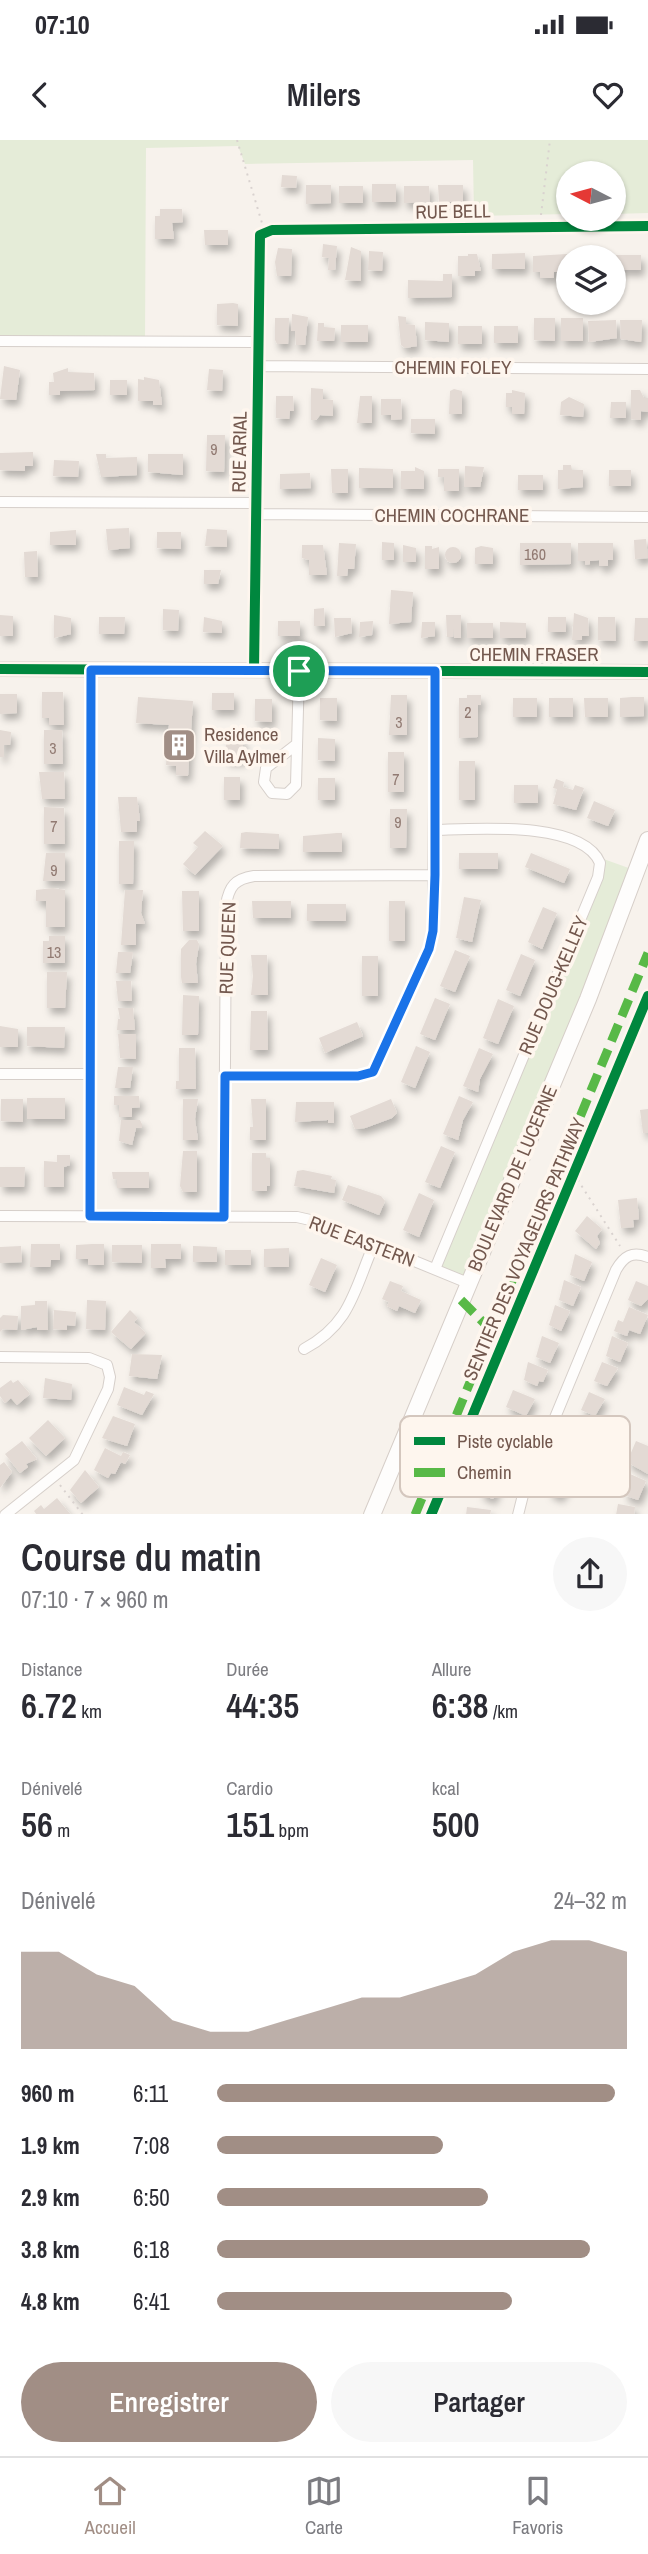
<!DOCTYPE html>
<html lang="fr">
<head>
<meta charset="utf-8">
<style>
	body { margin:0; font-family:"Archivo Narrow",sans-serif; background:#f7f7f7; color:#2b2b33; height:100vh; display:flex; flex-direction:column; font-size:26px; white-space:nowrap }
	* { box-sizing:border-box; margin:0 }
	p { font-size:23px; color:#7c7c81 }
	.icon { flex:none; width:38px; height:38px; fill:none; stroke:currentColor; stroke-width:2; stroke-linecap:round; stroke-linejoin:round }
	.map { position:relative; height:1374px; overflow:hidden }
	.panel { display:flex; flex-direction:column; background:#fff; flex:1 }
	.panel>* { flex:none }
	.needle { width:46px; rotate:276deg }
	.tools { position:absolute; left:556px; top:21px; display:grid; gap:14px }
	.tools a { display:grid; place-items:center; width:70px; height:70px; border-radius:50%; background:#fff; box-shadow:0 2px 5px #0004; font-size:35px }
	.pin { position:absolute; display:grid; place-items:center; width:60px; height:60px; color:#fff; margin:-30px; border:4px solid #fff; border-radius:50%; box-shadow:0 2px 7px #0007 }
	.round { display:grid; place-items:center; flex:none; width:74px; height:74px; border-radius:37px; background:#f7f7f7 }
	.head { display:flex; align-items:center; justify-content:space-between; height:119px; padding:0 21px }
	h1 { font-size:38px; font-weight:600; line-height:52px }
	.figures { display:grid; grid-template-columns:repeat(3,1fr); gap:10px; height:119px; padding:7px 21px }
	.figures div { display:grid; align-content:center }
	.figures b { font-size:35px; font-weight:600 }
	.figures small { font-size:19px; font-weight:400 }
	.figures p { font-size:19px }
	.chart { height:196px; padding:14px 21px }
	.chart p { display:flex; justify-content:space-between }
	.chart svg { width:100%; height:126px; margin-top:7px; fill:#a18e85; opacity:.7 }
	.cta { display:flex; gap:14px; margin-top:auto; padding:14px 21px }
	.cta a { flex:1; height:80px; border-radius:42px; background:#a18e85; color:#fff; font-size:28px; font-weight:600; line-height:80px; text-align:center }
	.cta a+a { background:#f7f7f7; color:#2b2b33 }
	ul { padding:0 21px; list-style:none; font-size:23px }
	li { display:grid; grid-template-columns:112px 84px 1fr; align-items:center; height:52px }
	li i { height:18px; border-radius:9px; background:#a18e85 }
	.status { display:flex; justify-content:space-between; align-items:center; height:49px; padding:0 35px; background:#fff; direction:ltr }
	.status svg { height:19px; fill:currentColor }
	header { display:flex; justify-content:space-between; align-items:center; height:91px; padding:0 21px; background:#fff; font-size:32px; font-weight:600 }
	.menu { display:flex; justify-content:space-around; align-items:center; height:98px; border-top:2px solid #e1e1e2; background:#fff; font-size:19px; color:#7c7c81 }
	.menu a { display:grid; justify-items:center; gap:4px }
	.menu .on { color:#a18e85 }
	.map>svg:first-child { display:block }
	.green { fill:#e5ecd8 }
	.building { fill:#e3dad4; filter:url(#shadow) }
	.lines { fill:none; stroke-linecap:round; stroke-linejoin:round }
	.minor-casing { stroke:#d6cfca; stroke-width:12 }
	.tertiary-casing { stroke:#d6cfca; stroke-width:16 }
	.secondary-casing { stroke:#d6cec8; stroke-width:18 }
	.path { stroke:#d9d2cf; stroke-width:2; stroke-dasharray:2 5; stroke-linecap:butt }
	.minor { stroke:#fefdfc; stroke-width:10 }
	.tertiary { stroke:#fefdfc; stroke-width:14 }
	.secondary { stroke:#fefdfc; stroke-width:16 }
	.quiet { stroke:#58b947; stroke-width:9; stroke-dasharray:18 9; stroke-linecap:butt }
	.cycleway-casing { stroke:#fef6ee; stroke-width:15 }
	.cycleway { stroke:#00873e; stroke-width:10 }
	.route-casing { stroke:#fff; stroke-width:14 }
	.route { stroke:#1a73e8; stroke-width:9 }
	.labels { text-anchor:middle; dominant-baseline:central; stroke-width:7; stroke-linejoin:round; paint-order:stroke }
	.number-label { font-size:16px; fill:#917a72 }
	.street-label { font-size:19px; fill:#73584e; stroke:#fef6ee }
	.poi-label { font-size:19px; fill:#73584e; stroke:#fef6ee; text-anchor:start }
	.key { fill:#fef6ee; stroke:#d4c7be; stroke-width:2 }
	.key-label { font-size:19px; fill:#73584e }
</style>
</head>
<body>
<div class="status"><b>07:10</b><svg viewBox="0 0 49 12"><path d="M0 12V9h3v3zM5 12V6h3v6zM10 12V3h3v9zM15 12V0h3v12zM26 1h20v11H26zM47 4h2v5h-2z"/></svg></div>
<header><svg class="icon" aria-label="back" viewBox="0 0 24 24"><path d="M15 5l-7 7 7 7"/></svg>Milers<svg class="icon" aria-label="heart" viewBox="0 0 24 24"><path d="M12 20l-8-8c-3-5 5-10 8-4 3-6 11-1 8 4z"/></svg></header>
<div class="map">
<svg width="648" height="1375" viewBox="0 0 648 1375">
	<defs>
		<filter id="shadow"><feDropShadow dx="3.5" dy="6" stdDeviation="3.5" flood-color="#0004"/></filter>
	</defs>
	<rect width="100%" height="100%" fill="#f7f2ec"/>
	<!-- green -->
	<path class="green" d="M0 0H648V73L614 74V33H569V74L474 76 473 20 245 24 238 6 146 8 145 201H0Z
		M598 717 637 731 468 1143 435 1129 598 737Z"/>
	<!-- building -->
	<path class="building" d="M282 35 297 36 296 48 281 47Z
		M372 44H396V62H372Z
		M306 45H331V63L306 64Z
		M438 45H463V62H439Z
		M339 46H363V63H339Z
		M404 46H429L430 62 404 63Z
		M160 69H182L183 82 172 83 174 99H155V76H160Z
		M204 90H228V105H205Z
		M323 104 337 106 335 130H328L329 118 322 117Z
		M351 107 361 111V141L345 140Z
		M278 108 292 109 291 136H277L275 122Z
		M369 111 383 112 382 131 368 130Z
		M525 113V129H492V114Z
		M468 114H477L481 131H475V136H458V116H468Z
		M567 114V132H554V138H540V132H533V116Z
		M614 115H641V130H614Z
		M443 134H452V157L408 158V140L443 141Z
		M233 163 238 164V186L217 185V164Z
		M292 174 308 177 305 205H296L295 191H291Z
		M398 176 406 177V184L415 185 417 206 405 208 401 205Z
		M275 178H289L288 204H277L275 200Z
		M534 178H555V201L534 200Z
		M561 178H583V201H561Z
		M616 180 617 198 589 202 588 181Z
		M620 180H642L641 202 621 199Z
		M425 182 449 183V202L425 200Z
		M318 183H324V187L335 188 334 201H317Z
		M341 185H368V202H341Z
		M458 186H482V204H458Z
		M494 186H518V203H494Z
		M4 226 20 230 16 260 0 259Z
		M68 228V232L94 233 95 250 60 251V255H49V242H54L53 233Z
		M209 229 223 230 222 251 207 250Z
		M144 237 159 240 162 265H153V261H138V239L144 240Z
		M110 240H127V255H110Z
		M311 248 323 249V259L333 260V276L320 275 316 280H311Z
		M454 249 462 251V274H449L450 251Z
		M512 250 525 253 524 274H512V267H506V253H512Z
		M631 250H640L644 258H648V272L641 271V280L631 279Z
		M276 256H293L294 271H290L289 279 276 278Z
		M360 256H372V283H357Z
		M569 257 584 264 583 277 560 275 561 262Z
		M381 259H401L402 279 391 280V275H381Z
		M611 262H626V278H610Z
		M411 279H435V294L411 293Z
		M207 295H225L224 332 206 331Z
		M33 312V326H25V331L0 330V313Z
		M96 314H106V318L137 317V335L101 337Z
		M148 314H183V335L148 332Z
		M54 320 79 321 78 337 53 336Z
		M563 325H571L572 330H583V347L558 349V330H563Z
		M465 326 484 327 480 347H464Z
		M415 327 424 331V349H401V331H415Z
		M359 328 393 329V348H359Z
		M331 329H348V353H332Z
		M438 329H459V351H444V337H438Z
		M609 330H631V346H609Z
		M310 333 311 348 280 349V334Z
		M518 335H543V350H518Z
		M129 388 130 408 108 410 106 389Z
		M207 389 227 390V407L205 406Z
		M76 390V405H50V392Z
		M157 392H181V409L157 408Z
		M646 399 648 418 635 419 634 400Z
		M382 402 394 403V420H382Z
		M339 403 356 404 354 429H348L347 436H337Z
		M520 403H571V424L520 425Z
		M578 403H613V420H608V426H599V420L590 421V424L585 425V421H578Z
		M302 405H323L327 435H309V420L302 418Z
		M403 405 416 408V422H403Z
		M425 406H432V409L439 407V429H425Z
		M481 406 493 408V424H475V408Z
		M445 415a8 8 0 1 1 16 0a8 8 0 1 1-16 0Z
		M37 411 38 437H25L24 412Z
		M204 430H221L218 444H204Z
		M391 450 413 452 411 482 389 484Z
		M324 468 325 486H314V469Z
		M163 469 179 470 178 491 163 490Z
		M574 473 588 478 589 496H582V500H572Z
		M0 475 13 476V496H0Z
		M54 475 71 478V494L54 498Z
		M446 475H461V498H454V489L453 497H447Z
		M99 477H125L124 494H99Z
		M204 477 222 481V493L203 492Z
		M548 477H566V492H548Z
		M598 477H615L616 501 598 500Z
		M334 478H351L352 493 335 497Z
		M635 478H648V501H634Z
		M278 481H300V496H278Z
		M373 481 372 495 359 497 360 482Z
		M422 482H435V496L421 498Z
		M500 482 526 483V498H500Z
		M467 483H493V498H467Z
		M42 552H63L64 585H49V578H42Z
		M212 553H234V570H212Z
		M0 554H17V573L0 574Z
		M391 555H407V595H389Z
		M467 555H481V565H478V597L459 598V558H467Z
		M138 557 193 561 188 636 176 635V626L166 625 169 585 136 583Z
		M632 557H644V576L620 577V558Z
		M320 558H337V581L320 580Z
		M513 558H537V577H513Z
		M549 558H573V577H549Z
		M584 558H608V577H585Z
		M255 559H272V582L255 581Z
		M0 590 11 592 10 605H4V617H0Z
		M44 590H62L63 624H44Z
		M226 597 243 598V620H226Z
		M318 598 335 599V621L318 620Z
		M388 612H404V652H388Z
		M459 621H475V660H459Z
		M39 632H64L65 659H42Z
		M224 637H240V660H224Z
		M318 638H335V660H318Z
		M556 639 564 642 563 647 573 650 575 645 584 648 576 670 553 664 557 649 553 648Z
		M514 645H538V663H514Z
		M118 657H137L140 681H137V692H121Z
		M594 661 615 670 608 686 587 678Z
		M44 667 64 668 65 704H44Z
		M390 669H407L406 708H390Z
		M205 691 223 706 195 735 183 724 198 707 193 703Z
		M246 692 279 694V709L240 708 241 693Z
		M337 693H342V712H303V696Z
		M119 701H134L133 744H119Z
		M46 713H65V741H43Z
		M459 713H498V729H459Z
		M531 713 570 729 564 743 525 727Z
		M53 748 65 750V787H46V761H36V750Z
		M125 750H143L141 773 145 784H136V805H121Z
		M182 751H199V791H183Z
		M464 757 481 760 472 802 456 798Z
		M252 761H291V778H253Z
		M389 761H405V801H389Z
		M307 764H346V781H307Z
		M543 767 557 773 542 809 528 802Z
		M49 796H65V823H43V801H49Z
		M189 800H197L199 804 196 824 198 843H182L181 837V809Z
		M455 810 470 816 455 852 440 846Z
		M118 812H133L130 833H116Z
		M521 814 535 820 520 856 506 850Z
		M251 815H267L268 855H251L253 836Z
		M362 816H378V856H362Z
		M47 832H67L65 868H47Z
		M116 841H131L132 861H118Z
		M183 855 199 856 198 895H182Z
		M435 858 450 864 435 900 420 894Z
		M498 859 514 866 498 904 483 898Z
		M118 868H133L135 890H117L118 879H120Z
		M251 871H267L268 910H250Z
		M357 882 363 896 325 913 319 898Z
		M0 886 18 889V907H0Z
		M27 887H65L64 908 27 906Z
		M118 894H136V919L120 918Z
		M416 906 430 912 415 948 401 942Z
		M179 908H195L196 949H176V941H179Z
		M479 908 493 914 480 939 478 952 463 946Z
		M118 927H133L130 948H115Z
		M114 956H139L140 967 132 968V977H119V965H114Z
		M459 956 473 962 463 980 458 1000 443 994Z
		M27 958H65V979H27Z
		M1 959H23V982L1 981Z
		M183 959H198L195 979 198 1000H183Z
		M251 959H266V1000H250V987H253Z
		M391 959 397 973 392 978 365 988 355 989 350 976Z
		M296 962H334V983H328V980L295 982Z
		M648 969V993H643L640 970Z
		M121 980H140L142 984V988H136L132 1005 119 1001Z
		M441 1006 455 1012 440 1048 425 1042Z
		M183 1011H197V1052H183L180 1046Z
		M252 1013H266V1018H270V1046H267V1051H252Z
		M57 1015H70V1025L64 1027V1047H44V1021L57 1022Z
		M0 1027H25L24 1047H0Z
		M303 1030 332 1036 331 1039 336 1040 334 1053 294 1046 297 1031Z
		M112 1032H149V1048H117V1039H113Z
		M348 1045 381 1056 385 1061 379 1075 342 1060Z
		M419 1053 434 1060 419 1097 403 1090Z
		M637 1058 639 1079 633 1080 634 1087 621 1088 618 1060Z
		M587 1076 602 1089 597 1096 600 1103 596 1109 575 1091Z
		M31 1104H60V1120H51L50 1127H30Z
		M92 1104H104V1125H88V1119H76V1105Z
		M151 1104H181V1119H165L166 1128H151Z
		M112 1105H142V1123L112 1122Z
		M21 1106 22 1122 0 1123V1107Z
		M193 1106 217 1107V1122H193Z
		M289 1108V1127H264V1109Z
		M225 1110H251V1125H225Z
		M575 1114 592 1122 584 1141 570 1135Z
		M321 1118 337 1125 325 1152 309 1145Z
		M564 1140 581 1147 573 1166 559 1160Z
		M390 1141 403 1146 401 1151 421 1160 415 1173 399 1166 397 1171 387 1166 389 1162 382 1159Z
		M636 1141 648 1146V1159L641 1166 628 1160Z
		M87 1160 106 1161 105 1190 86 1189Z
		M35 1161H47L48 1190H37V1187L21 1190V1166L35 1165Z
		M555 1165 570 1171 561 1191 549 1185Z
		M629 1167 648 1175 640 1194 629 1190 627 1196 614 1191 618 1180 623 1182Z
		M54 1170 76 1172 75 1186 67 1185V1190L53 1189Z
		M130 1170 138 1178 134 1182 146 1193 131 1209 111 1192Z
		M3 1175 18 1176 17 1190 3 1189 0 1192V1178Z
		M542 1196 559 1203 550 1223 536 1217Z
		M612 1196 628 1203 620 1222 606 1216Z
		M132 1214 162 1215 157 1239 129 1236Z
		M528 1222 548 1230 543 1242 539 1241 537 1246 524 1240Z
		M602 1222 618 1228 607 1246 594 1241Z
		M45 1238 72 1244 71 1260 43 1258Z
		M11 1240 13 1243 18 1240 30 1254 17 1265 11 1258 5 1263 0 1256V1248Z
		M124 1247 144 1255 146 1251 154 1254 142 1275 117 1265Z
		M513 1250 535 1259 526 1276 506 1267Z
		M589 1252 605 1259 595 1276 581 1270Z
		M501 1275 522 1284 516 1305 492 1295Z
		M113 1276 135 1284 127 1306 102 1298Z
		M48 1280 65 1298 46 1316 29 1298Z
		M22 1301 37 1319 26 1324 28 1327 20 1333 5 1314Z
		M636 1301 648 1306V1334L627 1322Z
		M105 1308 121 1316 123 1312 130 1315 125 1324 121 1322 115 1334 111 1333 108 1338 94 1330Z
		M4 1322 12 1332 0 1348V1325Z
		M85 1330 99 1347 81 1363 70 1350Z
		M486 1333 501 1339 493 1359 480 1354Z
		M556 1333 571 1339 560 1357 548 1352Z
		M630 1334 646 1341 638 1360 624 1355Z
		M57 1358 71 1375H37L34 1371 41 1365 44 1369Z
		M618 1364 635 1367 634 1375H616Z
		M467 1367 491 1370 490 1375H466Z"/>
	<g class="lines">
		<!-- minor casing -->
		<g class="minor-casing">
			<path id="minor" d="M0 201 258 202
				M258 226 648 229
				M0 362 256 363
				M256 374 648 377
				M254 530 260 95 272 90 648 86
				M297 604 266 628 264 642 272 653 287 654 296 645 299 531
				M435 690C474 689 582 680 600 723L598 737 435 1129
				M0 934H90
				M225 936H358L373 932 377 925 429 809 433 791 435 531
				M0 1076 297 1077 319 1082 468 1143
				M90 1076 91 530
				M224 1077 226 765C229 746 235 739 254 736L435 735
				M304 1209C351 1184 354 1150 374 1104
				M0 1217 89 1218 107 1225 110 1237 108 1249 74 1320 5 1375
				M518 1375 523 1355 616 1130C624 1116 632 1111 648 1117"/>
		</g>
		<!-- tertiary casing -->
		<g class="tertiary-casing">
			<path id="tertiary" d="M0 529 648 532"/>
		</g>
		<!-- secondary casing -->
		<g class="secondary-casing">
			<path id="secondary" d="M372 1375 588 859 648 700"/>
		</g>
		<!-- path -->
		<path class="path" d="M237 0 262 83
			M541 75 550 0
			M574 1034 620 1106
			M60 1345 83 1375"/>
		<!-- minor -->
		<use href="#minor" class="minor"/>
		<!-- tertiary -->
		<use href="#tertiary" class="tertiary"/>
		<!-- secondary -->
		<use href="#secondary" class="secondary"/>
		<!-- quiet -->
		<path class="quiet" d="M461 1160 493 1192 500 1194
			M415 1375 648 813"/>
		<!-- cycleway casing -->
		<g class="cycleway-casing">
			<path id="cycleway" d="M0 529 648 532
				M254 530 260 95 272 90 648 86
				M431 1375 648 856"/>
		</g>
		<!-- cycleway -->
		<use href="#cycleway" class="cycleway"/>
	</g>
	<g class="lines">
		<!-- route casing -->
		<g class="route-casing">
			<path id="route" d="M91 530 435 531V735L433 791 429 809 373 932 358 936H225L224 1077 90 1076Z"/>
		</g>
		<!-- route -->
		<use href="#route" class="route"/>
	</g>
	<!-- icons -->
	<defs>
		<g id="building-square" transform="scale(1.75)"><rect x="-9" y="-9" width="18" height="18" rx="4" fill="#a18e85" stroke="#fef6ee"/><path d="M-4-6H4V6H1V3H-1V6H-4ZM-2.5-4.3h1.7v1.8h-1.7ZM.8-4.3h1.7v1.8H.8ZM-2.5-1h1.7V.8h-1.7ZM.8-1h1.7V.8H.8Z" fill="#fff"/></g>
	</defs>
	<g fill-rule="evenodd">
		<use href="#building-square" x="179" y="605"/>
	</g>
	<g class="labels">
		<!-- number labels -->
		<g class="number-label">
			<text x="214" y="309">9</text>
			<text x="535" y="414">160</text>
			<text x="468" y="572">2</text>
			<text x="399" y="582">3</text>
			<text x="53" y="608">3</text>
			<text x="396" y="639">7</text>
			<text x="398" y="682">9</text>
			<text x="54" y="686">7</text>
			<text x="54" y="730">9</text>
			<text x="54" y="812">13</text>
		</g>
		<!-- street labels -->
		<g class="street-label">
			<text transform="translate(453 71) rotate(-1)">RUE BELL</text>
			<text x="453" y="227">CHEMIN FOLEY</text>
			<text transform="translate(239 312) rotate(-89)">RUE ARIAL</text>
			<text x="452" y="375">CHEMIN COCHRANE</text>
			<text x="534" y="514">CHEMIN FRASER</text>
			<text transform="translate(227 808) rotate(-88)">RUE QUEEN</text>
			<text transform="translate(553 845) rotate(-67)">RUE DOUG-KELLEY</text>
			<text transform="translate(512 1038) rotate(-67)">BOULEVARD DE LUCERNE</text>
			<text transform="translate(362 1101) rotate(21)">RUE EASTERN</text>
			<text transform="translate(524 1109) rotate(-67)">SENTIER DES VOYAGEURS PATHWAY</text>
		</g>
		<!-- poi labels -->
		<g class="poi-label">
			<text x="204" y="594">Residence<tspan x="204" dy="22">Villa Aylmer</tspan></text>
		</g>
	</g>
	<!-- legend -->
	<rect x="400" y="1276" width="230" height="81" rx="10" class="key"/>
	<rect x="414" y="1297" width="31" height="8" fill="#00873e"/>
	<rect x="414" y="1328" width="31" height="9" fill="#58b947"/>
	<g class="key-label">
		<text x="457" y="1308">Piste cyclable</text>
		<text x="457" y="1339">Chemin</text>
	</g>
</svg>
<div class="tools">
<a><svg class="needle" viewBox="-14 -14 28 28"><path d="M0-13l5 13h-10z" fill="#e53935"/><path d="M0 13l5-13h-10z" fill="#7c7c81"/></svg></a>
<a><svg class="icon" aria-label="layers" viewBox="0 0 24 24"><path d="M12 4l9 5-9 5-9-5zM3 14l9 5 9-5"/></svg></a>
</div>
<div class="pin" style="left:299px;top:531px;background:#1e9e55"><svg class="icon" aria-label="arrive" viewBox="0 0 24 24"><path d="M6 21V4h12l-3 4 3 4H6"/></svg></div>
</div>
<section class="panel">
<div class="head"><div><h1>Course du matin</h1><p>07:10 · 7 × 960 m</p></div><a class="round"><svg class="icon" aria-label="share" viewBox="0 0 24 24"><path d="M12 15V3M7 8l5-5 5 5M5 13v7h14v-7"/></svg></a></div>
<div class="figures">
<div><p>Distance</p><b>6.72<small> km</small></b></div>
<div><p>Durée</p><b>44:35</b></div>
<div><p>Allure</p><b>6:38<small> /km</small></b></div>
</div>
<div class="figures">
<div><p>Dénivelé</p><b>56<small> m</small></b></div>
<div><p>Cardio</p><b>151<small> bpm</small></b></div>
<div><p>kcal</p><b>500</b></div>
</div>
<div class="chart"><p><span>Dénivelé</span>24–32 m</p>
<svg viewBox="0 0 160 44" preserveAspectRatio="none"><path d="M0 44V10L10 10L20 18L30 22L40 34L50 38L60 38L70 34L80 30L90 26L100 26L110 22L120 18L130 10L140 6L150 6L160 10V44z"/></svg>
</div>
<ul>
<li><b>960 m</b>6:11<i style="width:97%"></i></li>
<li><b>1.9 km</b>7:08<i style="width:55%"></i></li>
<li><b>2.9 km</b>6:50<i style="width:66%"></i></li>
<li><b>3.8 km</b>6:18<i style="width:91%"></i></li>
<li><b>4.8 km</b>6:41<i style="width:72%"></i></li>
</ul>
<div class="cta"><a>Enregistrer</a><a>Partager</a></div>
</section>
<nav class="menu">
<a class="on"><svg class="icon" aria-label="home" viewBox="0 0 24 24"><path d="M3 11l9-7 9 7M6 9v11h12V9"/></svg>Accueil</a>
<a><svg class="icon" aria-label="map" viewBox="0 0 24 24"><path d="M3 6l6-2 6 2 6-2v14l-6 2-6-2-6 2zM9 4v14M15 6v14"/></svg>Carte</a>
<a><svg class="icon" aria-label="saved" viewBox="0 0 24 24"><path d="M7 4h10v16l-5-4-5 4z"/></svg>Favoris</a>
</nav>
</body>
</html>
